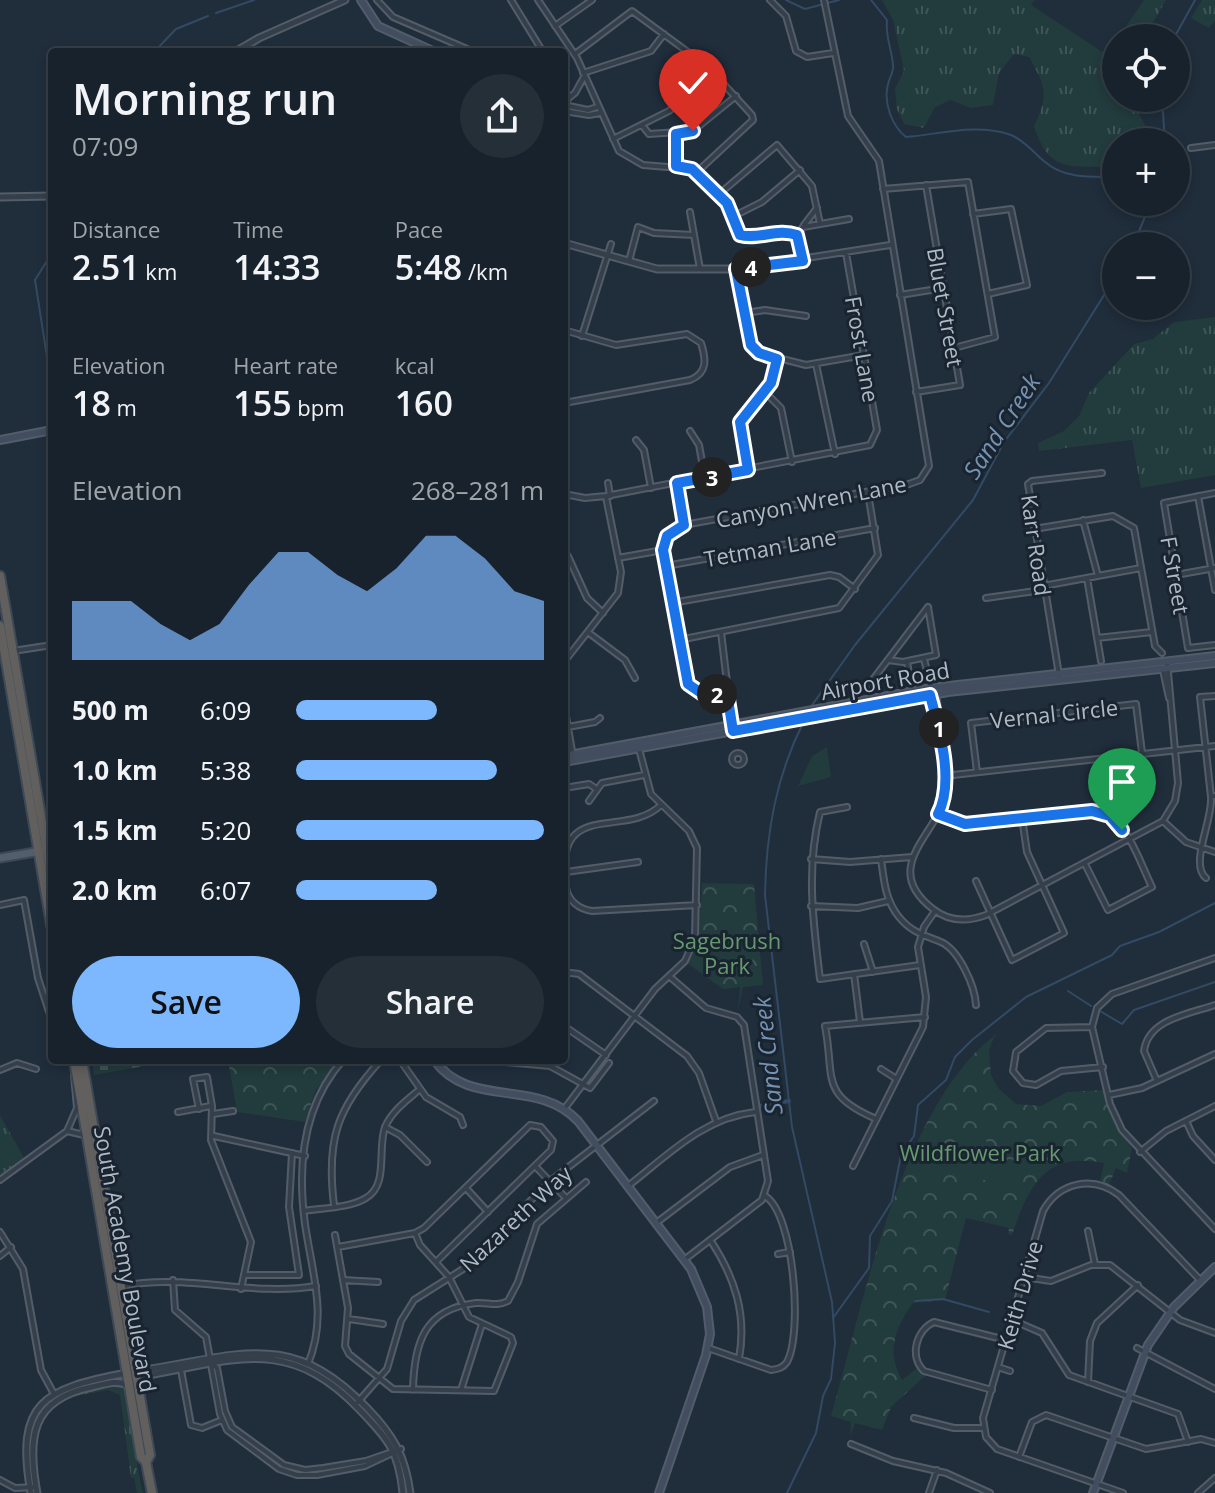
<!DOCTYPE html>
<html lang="en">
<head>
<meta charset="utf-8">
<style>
	body { margin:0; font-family:"Open Sans",sans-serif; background:#252f38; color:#f1f3f6; height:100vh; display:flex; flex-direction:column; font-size:30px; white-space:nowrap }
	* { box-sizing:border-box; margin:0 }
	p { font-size:26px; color:#9fa4a9 }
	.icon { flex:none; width:44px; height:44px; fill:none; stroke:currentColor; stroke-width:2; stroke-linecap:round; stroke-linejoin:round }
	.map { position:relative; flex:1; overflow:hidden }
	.panel { position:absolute; left:48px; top:48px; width:520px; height:1016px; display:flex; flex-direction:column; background:#18222c; border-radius:8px; box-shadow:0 4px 12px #0003,0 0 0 2px #363f48 }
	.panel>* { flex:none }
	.fabs { position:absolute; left:1102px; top:24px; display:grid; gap:16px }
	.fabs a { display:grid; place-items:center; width:88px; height:88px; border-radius:50%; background:#18222c; box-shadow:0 4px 12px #0003,0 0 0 2px #363f48; font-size:40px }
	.pin { position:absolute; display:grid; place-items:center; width:68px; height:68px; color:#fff; margin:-82px -34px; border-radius:50% 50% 50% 0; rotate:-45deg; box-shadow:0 0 8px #0007 }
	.pin .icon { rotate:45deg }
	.km { position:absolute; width:40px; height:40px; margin:-20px; border-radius:50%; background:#222; color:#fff; font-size:22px; line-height:40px; text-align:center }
	.round { display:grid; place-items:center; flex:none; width:84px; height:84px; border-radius:42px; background:#252f38 }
	.summary { display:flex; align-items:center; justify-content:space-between; height:136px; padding:0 24px }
	h1 { font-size:44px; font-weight:600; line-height:60px }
	.figures { display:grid; grid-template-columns:repeat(3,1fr); gap:12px; height:136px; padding:8px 24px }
	.figures div { display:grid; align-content:center }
	.figures b { font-size:34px; font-weight:600 }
	.figures small { font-size:22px; font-weight:400 }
	.figures p { font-size:22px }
	.chart { height:224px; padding:16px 24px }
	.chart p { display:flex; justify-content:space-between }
	.chart svg { width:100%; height:144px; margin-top:8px; fill:#7db7fe; opacity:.7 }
	.primary-button { display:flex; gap:16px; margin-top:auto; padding:16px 24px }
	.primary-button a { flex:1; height:92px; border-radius:48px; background:#7db7fe; color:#111; font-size:32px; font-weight:600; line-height:92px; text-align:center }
	.primary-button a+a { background:#252f38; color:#f1f3f6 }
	ul { padding:0 24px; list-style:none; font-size:26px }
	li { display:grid; grid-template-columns:128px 96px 1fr; align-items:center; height:60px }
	li i { height:20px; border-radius:10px; background:#7db7fe }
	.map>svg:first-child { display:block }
	.grass { fill:url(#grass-tufts) }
	.forest { fill:url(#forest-crowns) }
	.cemetery { fill:url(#cemetery-stones) }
	.garden { fill:#223b3c }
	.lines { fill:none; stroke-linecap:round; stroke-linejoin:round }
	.stream { stroke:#334a64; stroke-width:2 }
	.canal { stroke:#334a64; stroke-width:4 }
	.minor-casing { stroke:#525d69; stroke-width:8 }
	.tertiary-casing { stroke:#525d69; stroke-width:9 }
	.secondary-casing { stroke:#525d69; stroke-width:10 }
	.primary-casing { stroke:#3d4854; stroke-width:11 }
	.trunk-casing { stroke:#3f4a56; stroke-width:12 }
	.minor { stroke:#343f4b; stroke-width:4 }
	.tertiary { stroke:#343f4b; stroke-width:5 }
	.secondary { stroke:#424e5f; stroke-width:6 }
	.primary { stroke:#525e6c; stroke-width:7 }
	.trunk { stroke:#62605e; stroke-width:8 }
	.route-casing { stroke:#fff; stroke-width:16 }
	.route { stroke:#1a73e8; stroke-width:10 }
	.labels { text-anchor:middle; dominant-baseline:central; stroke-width:6; stroke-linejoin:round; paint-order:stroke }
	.street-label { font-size:22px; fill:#afbac7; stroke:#1a2430 }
	.park-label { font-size:22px; fill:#659a6e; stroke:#1a2430 }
	.water-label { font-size:24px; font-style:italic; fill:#7592b2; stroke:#1a2430 }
</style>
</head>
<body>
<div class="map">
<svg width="1215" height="1493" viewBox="0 0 1215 1493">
	<defs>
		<pattern id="grass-tufts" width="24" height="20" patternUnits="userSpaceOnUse" patternTransform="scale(2)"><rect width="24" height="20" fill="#223b3c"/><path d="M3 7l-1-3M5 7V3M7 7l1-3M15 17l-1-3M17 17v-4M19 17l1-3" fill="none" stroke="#405557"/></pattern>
		<pattern id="forest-crowns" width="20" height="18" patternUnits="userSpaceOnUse" patternTransform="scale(2)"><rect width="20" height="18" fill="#223b3c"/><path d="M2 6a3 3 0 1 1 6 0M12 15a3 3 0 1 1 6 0" fill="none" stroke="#405557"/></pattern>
		<pattern id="cemetery-stones" width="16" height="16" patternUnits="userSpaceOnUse" patternTransform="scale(2)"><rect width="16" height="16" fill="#223b3c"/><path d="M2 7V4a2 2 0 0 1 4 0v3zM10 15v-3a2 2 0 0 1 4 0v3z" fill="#405557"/></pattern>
	</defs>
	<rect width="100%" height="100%" fill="#202d3b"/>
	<!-- grass -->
	<path class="grass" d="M882 0H1034L1031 5 1101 51H1109L1116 41V98H1130L1150 134V142H1116V168C1074 164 1050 177 1034 126 1049 95 1046 87 1029 57L1014 54 999 73 993 105 971 108 950 100 934 108 924 128 904 124 897 109 895 89 904 71 893 20Z
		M1144 0H1166L1144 38H1118Z
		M1202 0H1215V21L1209 28 1191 18Z
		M1215 317V475L1141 488 1132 440 1039 451 1038 443 1064 431 1079 416 1089 393 1134 344 1153 339 1174 322Z
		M0 1115 24 1158 2 1174H0Z
		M123 1386 141 1485 143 1493H137L134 1478H131L120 1395 108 1390 77 1396 76 1393Z"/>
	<!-- forest -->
	<path class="forest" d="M702 883 754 884 763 985 743 987 738 1011 740 987 723 989 687 963 699 935Z
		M995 1035 989 1050 991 1075 998 1088 1016 1104 1041 1106 1067 1092 1105 1090 1113 1120 1132 1148 1127 1173 1116 1168 1109 1185 1100 1181 1104 1163C1044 1151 1029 1186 1012 1235L1008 1234 1009 1228 966 1218 945 1300 913 1303C895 1328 886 1351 902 1380L917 1368 927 1374 891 1407 882 1430 855 1423 850 1437 851 1422 831 1416C863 1305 901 1107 995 1035Z
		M228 1060H339L315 1092 305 1122 237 1112Z"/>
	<!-- cemetery -->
	<path class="cemetery" d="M92 1060H179L94 1075Z"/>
	<!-- garden -->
	<path class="garden" d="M827 747 831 777 798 786 812 756Z
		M969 1130C992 1138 1002 1161 998 1184L953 1171Z"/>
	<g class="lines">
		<!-- stream -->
		<path class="stream" d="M786 0 805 9 839 0
			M871 0 887 20C885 37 892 49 893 65 894 72 889 78 888 84 883 103 892 126 906 137 941 134 977 123 1011 135 1024 140 1034 153 1045 162 1065 179 1091 177 1116 177
			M216 13 254 0
			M1174 38 1195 0
			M154 52 176 29 208 16
			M1162 98 1165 142
			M1133 246 1151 202
			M52 253 35 280 52 389
			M810 708 855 645 973 500 1004 442 1049 383 1116 276
			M1068 991 1091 1006
			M1100 1011 1122 1024 1134 1010 1215 982
			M915 1301 943 1299 989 1312
			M833 1318 869 1268 870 1236 892 1201 901 1155 914 1136 918 1105 946 1080 955 1057 972 1040 1026 997 1112 955 1120 946 1159 932 1215 903
			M787 1493 816 1433 823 1396 831 1379 835 1343 832 1302 792 1127 765 895C766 833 776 776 804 721"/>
		<!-- canal -->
		<path class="canal" d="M759 1106 789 1101"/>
		<!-- minor casing -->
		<g class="minor-casing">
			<path id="minor" d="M377 0 393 17 474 52
				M511 0 543 52
				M538 0 577 58 619 151 643 165 692 169 729 206 735 228 744 236 783 231 797 235 803 227 849 219
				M770 0 786 16 796 51 807 57 833 53
				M555 26 592 0
				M575 54 632 11 707 66 752 115 753 120 697 172
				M583 73 651 51 664 34
				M564 102 575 93 584 77
				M564 105 588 110 597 107
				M564 111 589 115 600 113
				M642 125 649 134 693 131 736 96
				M676 134V166
				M613 139 669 111 713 72
				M1191 148 1215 145
				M883 189 968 182 995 337 954 348
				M718 195 777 145 812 186 820 224
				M690 212 700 269
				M973 214 1011 209 1027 285 988 294
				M732 217 762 202 800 170
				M804 225 817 208
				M797 235 803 261
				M564 255 567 244
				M629 261 638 227 654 233 694 235
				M900 295 943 288
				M745 313 765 310 806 316
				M564 330 616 345 687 334 701 343C706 359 708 373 690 380L564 403
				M582 336 611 244
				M864 355 806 365 759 353 750 341 736 269 890 245
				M816 364 835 454
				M764 391 781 408 792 462
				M916 392 960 385 926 185
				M690 431 699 445 705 478
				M636 440 644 450 651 488
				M748 470 741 419 771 383 777 359
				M608 483 610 496
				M677 484 684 525
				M564 494 585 498 606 496 870 445 877 430 846 253
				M1198 496 1215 590
				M1164 503 1188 648 1215 645
				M1164 503 1215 493
				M1083 520 1098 576
				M1034 529 1113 516 1134 528 1155 646 1162 653
				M568 556 587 598 603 613
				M618 558 663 550
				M666 566 875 528
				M1176 575 1215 568
				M1087 578 1101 661
				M1043 586 1141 568
				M986 598 1043 590
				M672 603 830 575 839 577 855 589
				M721 632 732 725
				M589 633 625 660 635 678
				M1097 638 1152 632
				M679 640 839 608 878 555 868 493
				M13 651 52 645
				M924 659 931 687
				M888 660 903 662 936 655 928 607
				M564 662 618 593 621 572 606 497
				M907 662 910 680
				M1163 670 1169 698
				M1059 675 1028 484 1032 481 1102 473
				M868 686 928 607
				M931 688 938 723
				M727 693C709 696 696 697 686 680L663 550 671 531 684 525 909 484 920 480 929 466 879 161 848 116 824 0
				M936 694C940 725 948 762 945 793 942 831 877 866 933 909 948 921 967 922 986 915L1163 821 1175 801 1178 783 1167 661
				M1215 696 1200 697 1211 797 1215 796
				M564 704 573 757
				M568 727 595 722 600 718
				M732 759a6 6 0 1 1 12 0a6 6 0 1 1-12 0Z
				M977 772 971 723 1136 704 1142 753
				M944 776 1215 746
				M564 788 589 784 595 788
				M589 801 602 783 644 775
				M661 805C625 840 553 796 566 887 568 901 579 909 592 911L697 905
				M847 807 820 812C806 869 813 921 820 979L920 965
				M938 814C983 843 1076 791 1112 818 1131 832 1142 867 1152 887L1108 910 1085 864
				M1163 821 1186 842 1215 852
				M811 859 850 862 912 857
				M881 859C884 880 885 900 899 917 911 932 924 935 941 942 959 950 975 986 976 1005
				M566 872 638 862
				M1206 878C1189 864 1213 820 1211 797
				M976 881 1012 960 1064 933 1027 852 1022 818
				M0 905 24 900 38 978 52 1021
				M811 906 858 908 888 901
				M864 944 873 972
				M1215 958 1112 994 1097 1008 1092 1027 1110 1104 1122 1130 1215 1229
				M571 973 579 974 687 1056 699 1073 716 1121
				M854 974 860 1022
				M669 976 706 1008 737 1017 744 1025 768 1181 762 1200 684 1260
				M564 1026 606 1055
				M1092 1027 1046 1028 1016 1052 1013 1071 1023 1083 1036 1085 1061 1071 1103 1067
				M400 1060 426 1097 460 1117 463 1125
				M483 1060 550 1066 590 1088 609 1063
				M881 1069 895 1078
				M0 1070 17 1063 36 1069
				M1157 1081 1144 1051C1148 1019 1189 1014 1215 1005
				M1109 1095 1142 1088 1215 1054
				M565 1108 655 989 685 961 695 938 697 848 689 831 651 794 639 749
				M199 1109 193 1079 207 1077 212 1106 211 1140 251 1242 241 1289
				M178 1112 211 1106
				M213 1114 233 1111
				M874 1118C819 1094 835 1077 825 1026L925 1017
				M1186 1121 1193 1136 1215 1160
				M385 1127 400 1135 427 1162
				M67 1131 84 1135
				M214 1136 305 1156
				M1140 1152 1166 1131 1215 1106
				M535 1166 566 1198
				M853 1166 923 1027 926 997 918 947 924 927 935 911
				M0 1180 67 1131 77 1108 74 1075
				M628 1186C668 1155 703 1118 755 1112
				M466 1188 488 1212
				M334 1205C326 1139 337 1108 381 1060
				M304 1211C322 1208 350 1208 366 1198 389 1185 377 1149 385 1127 392 1111 406 1101 419 1090
				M656 1223 730 1167 763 1155
				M1088 1231 1095 1264
				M0 1232 23 1269 41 1370 54 1394
				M335 1235 348 1308 345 1346 349 1354 393 1389 494 1391 513 1343 511 1337 469 1317 449 1277 420 1245 415 1233
				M711 1241C735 1278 747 1314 739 1359
				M338 1247 415 1233 424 1228 530 1125 541 1127 553 1141 551 1150 437 1261
				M778 1254 790 1252
				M0 1256 11 1247
				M244 1275H299L289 1207 292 1153
				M1024 1277 1051 1281 1091 1265H1110L1180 1320 1215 1333
				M173 1280 175 1310 206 1337 220 1414 227 1430 279 1469 297 1475H317L365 1466 401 1449
				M343 1280 378 1282
				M122 1286C188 1273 250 1297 316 1286
				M349 1319 383 1324
				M1012 1320 1042 1333 1069 1375 1178 1414 1188 1442
				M708 1348 771 1370C778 1369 783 1368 787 1362 803 1333 794 1213 765 1196
				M1137 1348 1215 1389
				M213 1364 217 1368 225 1411 232 1427 284 1465 305 1470 323 1468 366 1461 395 1451
				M308 1364C328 1316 312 1273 305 1224 297 1165 303 1105 343 1060
				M998 1367 1010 1371
				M181 1370 191 1425 202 1428 222 1420
				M1088 1382 1090 1341 1097 1323 1138 1285
				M413 1390C414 1343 424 1309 476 1303 488 1302 496 1307 508 1301L518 1282 537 1224 586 1182
				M461 1390 482 1324
				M992 1390 924 1371C909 1357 916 1330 934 1322L1006 1340
				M357 1403 387 1369 401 1321 414 1300 463 1269 549 1182 654 1101
				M914 1418 954 1428H983
				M851 1444 893 1461 946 1473 990 1493
				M1019 1457 1032 1422 1046 1415 1146 1449 1201 1439 1215 1443
				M0 1480 15 1488 36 1487
				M929 1493 937 1470
				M1123 1493 997 1449 986 1437 983 1418 1043 1211C1059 1182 1093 1175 1119 1195L1201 1281
				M1198 1493 1215 1478"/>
		</g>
		<!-- tertiary casing -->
		<g class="tertiary-casing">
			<path id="tertiary" d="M235 52 259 38 345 0
				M0 197 52 196
				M564 243 657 269H736
				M135 1366 145 1370C241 1355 291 1329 367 1408 393 1435 405 1455 410 1493
				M137 1377C229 1362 286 1332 359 1409 388 1439 399 1451 403 1493
				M31 1493C15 1402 43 1389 127 1373
				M37 1493C27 1439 30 1399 92 1387 105 1384 118 1379 129 1386"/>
		</g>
		<!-- secondary casing -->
		<g class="secondary-casing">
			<path id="secondary" d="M361 0 378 26 435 52
				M0 440 52 430
				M564 756 931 688 1215 656
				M564 762 948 692 1215 663
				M434 1060C470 1110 537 1077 578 1121L691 1269 707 1307 710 1334 706 1355 659 1493
				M1093 1493 1148 1345 1174 1307 1215 1267"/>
		</g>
		<!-- primary casing -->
		<g class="primary-casing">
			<path id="primary" d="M0 858 41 851"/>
		</g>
		<!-- trunk casing -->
		<g class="trunk-casing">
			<path id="trunk" d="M0 576 52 881
				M0 626 52 930
				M74 1060 141 1457 146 1462 152 1493
				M82 1060 150 1455 146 1462"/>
		</g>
		<!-- minor -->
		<use href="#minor" class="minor"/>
		<!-- tertiary -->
		<use href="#tertiary" class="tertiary"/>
		<!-- secondary -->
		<use href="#secondary" class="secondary"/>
		<!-- primary -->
		<use href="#primary" class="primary"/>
		<!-- trunk -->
		<use href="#trunk" class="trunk"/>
	</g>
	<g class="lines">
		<!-- route casing -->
		<g class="route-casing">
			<path id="route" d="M693 131 676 134V166L692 169 727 203 740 235C759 240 777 228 797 235L803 261 736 269 751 345 759 353 777 359 771 383 740 422 748 470 677 483 684 525 667 536 663 550 688 684 704 695 727 693 733 731 930 695C939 729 955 781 938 814L965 824 1092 811 1110 816 1122 830"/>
		</g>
		<!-- route -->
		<use href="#route" class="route"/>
	</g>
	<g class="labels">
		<!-- street labels -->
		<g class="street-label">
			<text transform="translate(946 307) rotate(80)">Bluet Street</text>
			<text transform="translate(863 349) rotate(80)">Frost Lane</text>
			<text transform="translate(811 501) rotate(-11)">Canyon Wren Lane</text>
			<text transform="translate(1037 545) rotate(82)">Karr Road</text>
			<text transform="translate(770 547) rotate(-10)">Tetman Lane</text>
			<text transform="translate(1176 575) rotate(80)">F Street</text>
			<text transform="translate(885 680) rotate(-10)">Airport Road</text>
			<text transform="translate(1054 713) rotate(-6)">Vernal Circle</text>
			<text transform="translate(515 1218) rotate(-43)">Nazareth Way</text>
			<text transform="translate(126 1259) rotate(80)">South Academy Boulevard</text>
			<text transform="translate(1019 1295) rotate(-74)">Keith Drive</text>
		</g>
		<!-- park labels -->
		<g class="park-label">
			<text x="727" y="940">Sagebrush<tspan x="727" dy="25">Park</tspan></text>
			<text x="980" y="1152">Wildflower Park</text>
		</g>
		<!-- water labels -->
		<g class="water-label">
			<text transform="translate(1001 426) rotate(-57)">Sand Creek</text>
			<text transform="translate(767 1056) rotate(-96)">Sand Creek</text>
		</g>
	</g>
</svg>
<div class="fabs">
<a><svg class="icon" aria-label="locate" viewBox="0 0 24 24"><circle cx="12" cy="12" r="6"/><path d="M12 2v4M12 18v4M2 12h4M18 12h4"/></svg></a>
<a>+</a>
<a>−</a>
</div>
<div class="pin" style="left:1122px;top:830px;background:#1e9e55"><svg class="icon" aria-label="arrive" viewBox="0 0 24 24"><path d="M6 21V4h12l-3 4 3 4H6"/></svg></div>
<div class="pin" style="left:693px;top:131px;background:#d93025"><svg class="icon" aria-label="check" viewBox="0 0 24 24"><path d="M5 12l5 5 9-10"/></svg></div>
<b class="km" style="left:939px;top:728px">1</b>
<b class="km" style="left:717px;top:694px">2</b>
<b class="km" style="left:712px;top:477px">3</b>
<b class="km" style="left:751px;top:267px">4</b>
<section class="panel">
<div class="summary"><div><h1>Morning run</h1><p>07:09</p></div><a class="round"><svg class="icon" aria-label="share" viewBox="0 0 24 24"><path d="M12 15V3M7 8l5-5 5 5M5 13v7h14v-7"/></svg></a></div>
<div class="figures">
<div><p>Distance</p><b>2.51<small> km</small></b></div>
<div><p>Time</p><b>14:33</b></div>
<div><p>Pace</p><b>5:48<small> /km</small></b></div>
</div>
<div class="figures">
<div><p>Elevation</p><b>18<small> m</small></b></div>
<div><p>Heart rate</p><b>155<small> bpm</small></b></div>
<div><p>kcal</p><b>160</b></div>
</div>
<div class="chart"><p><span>Elevation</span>268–281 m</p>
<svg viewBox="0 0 160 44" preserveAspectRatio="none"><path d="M0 44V26L10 26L20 26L30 33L40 38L50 33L60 21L70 11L80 11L90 18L100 23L110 16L120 6L130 6L140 13L150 23L160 26V44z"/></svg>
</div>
<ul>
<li><b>500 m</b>6:09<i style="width:57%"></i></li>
<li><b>1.0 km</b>5:38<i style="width:81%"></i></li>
<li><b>1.5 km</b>5:20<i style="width:100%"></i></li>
<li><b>2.0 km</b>6:07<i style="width:57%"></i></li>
</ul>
<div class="primary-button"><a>Save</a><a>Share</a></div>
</section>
</div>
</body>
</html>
